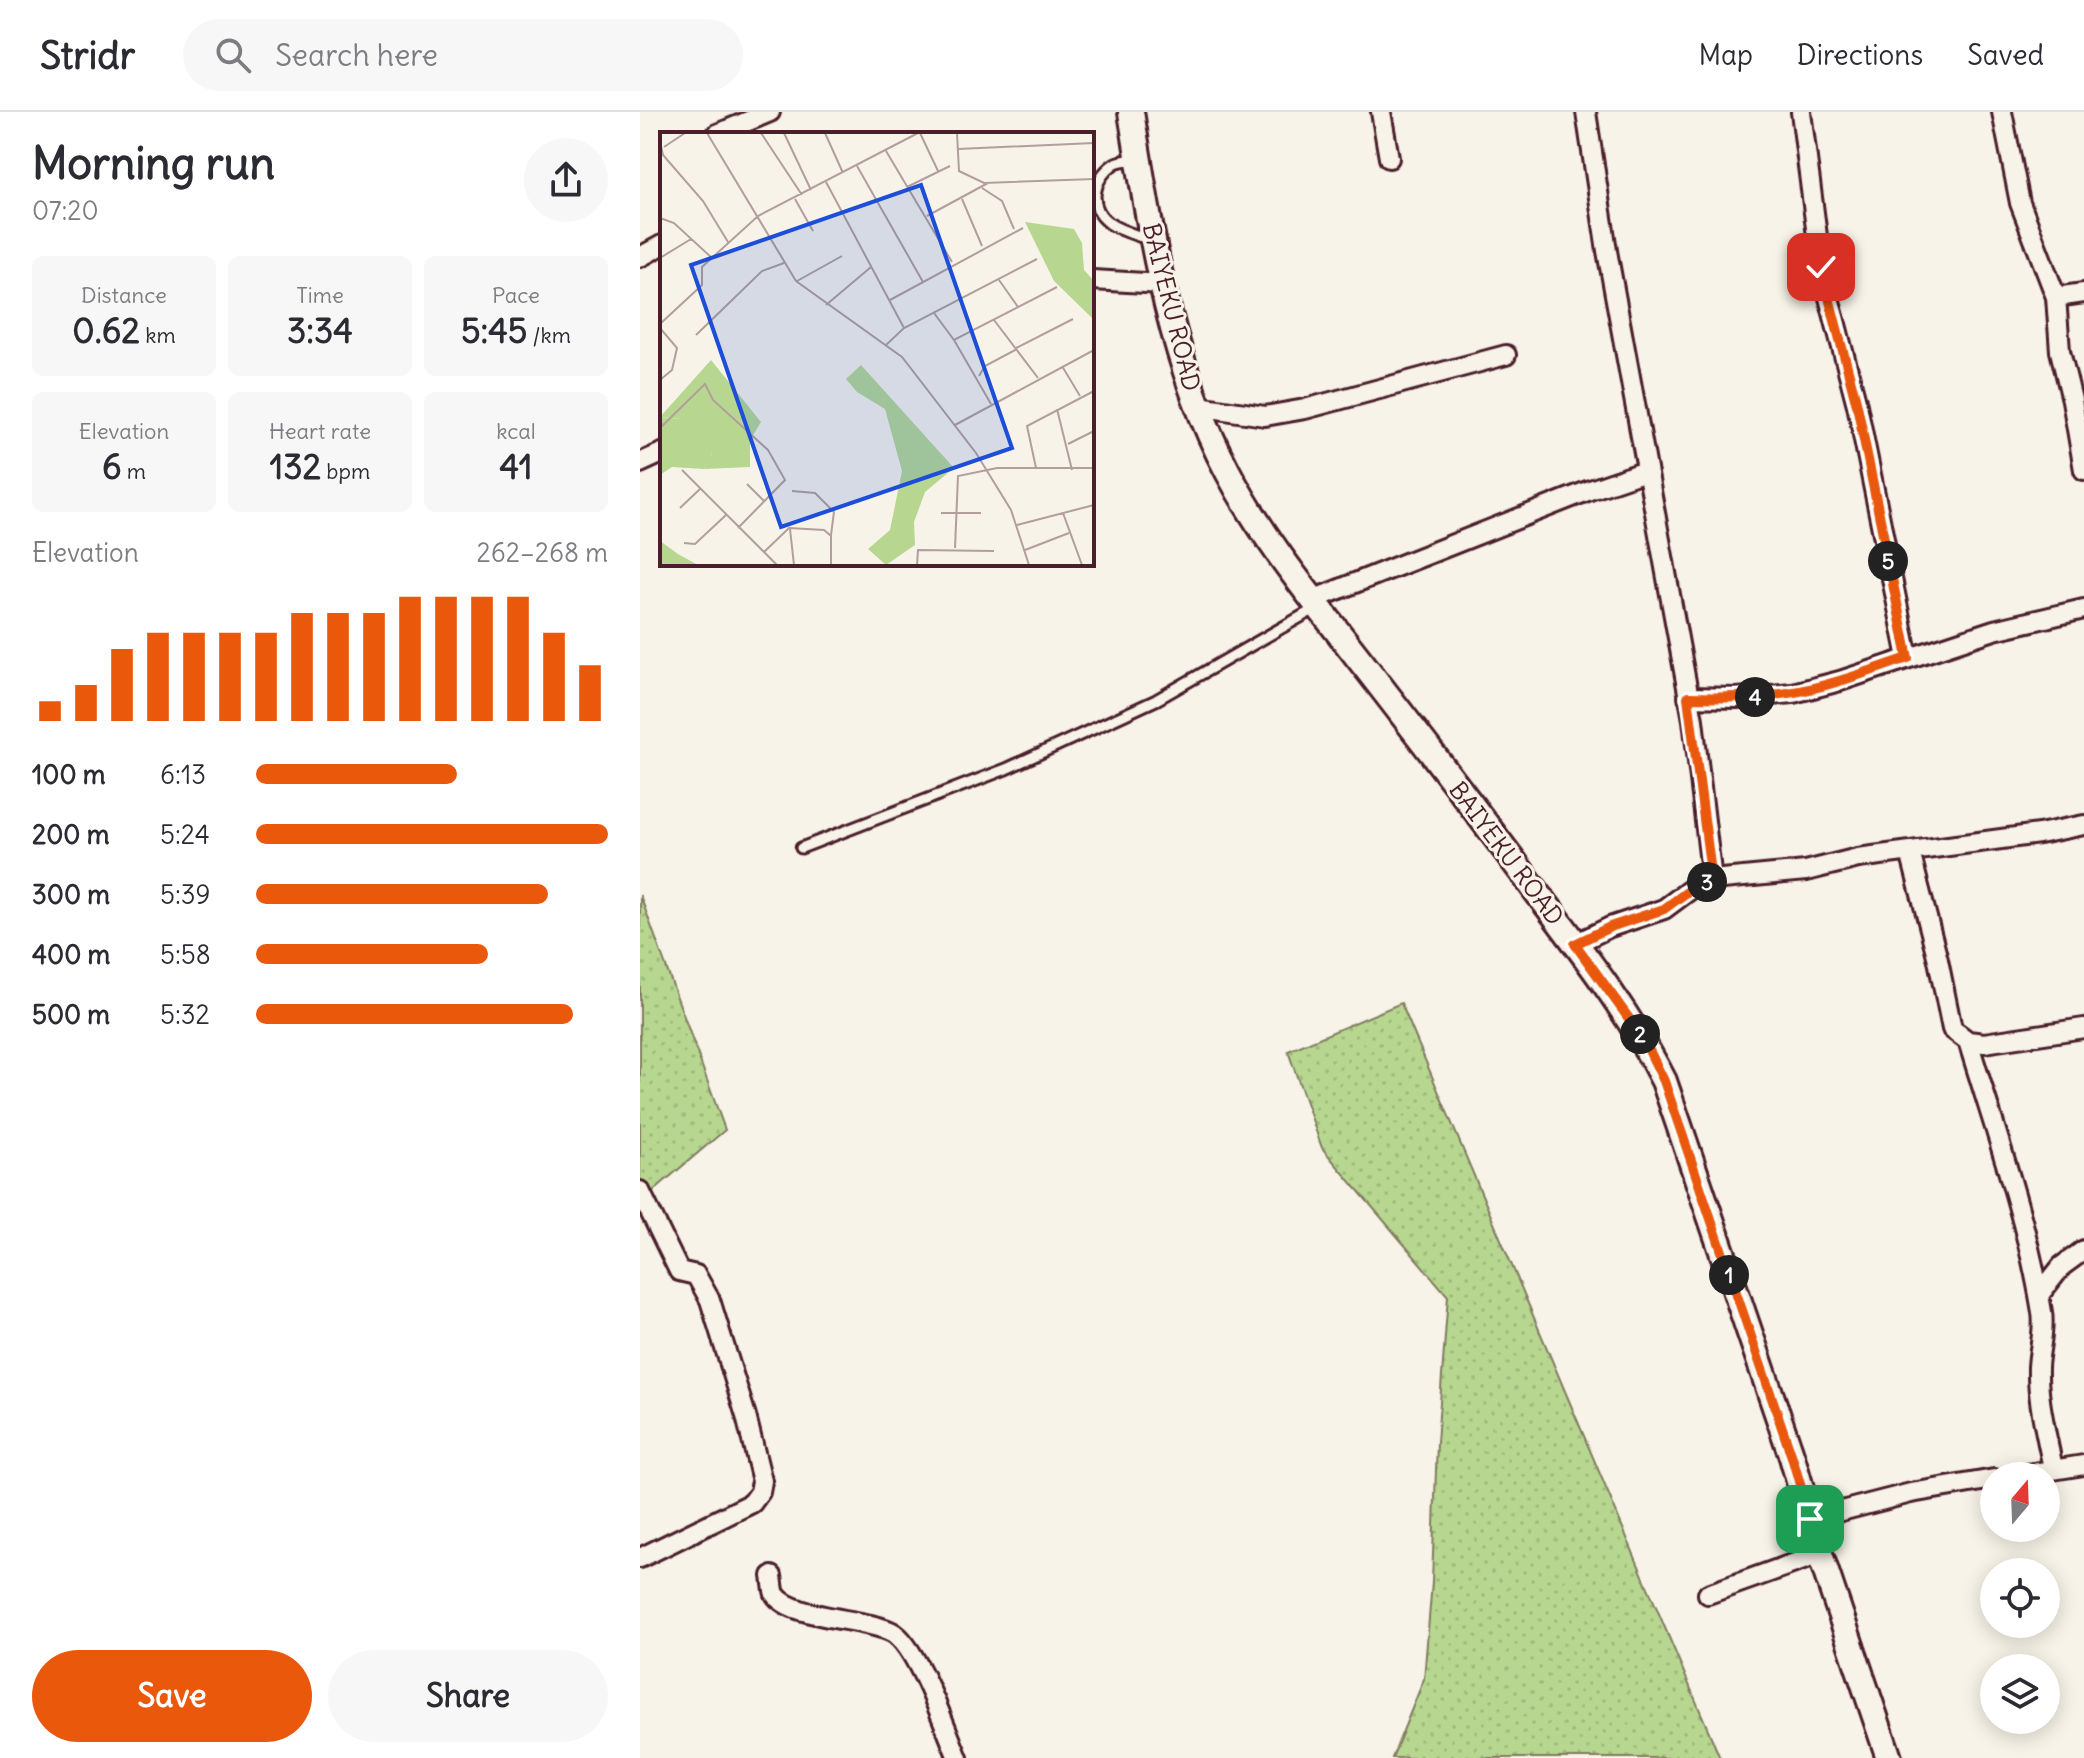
<!DOCTYPE html>
<html lang="en">
<head>
<meta charset="utf-8">
<style>
	body { margin:0; font-family:Delius,sans-serif; background:#f7f7f7; color:#2b2b33; height:100vh; display:flex; flex-direction:column; font-size:30px; white-space:nowrap }
	* { box-sizing:border-box; margin:0 }
	p { font-size:26px; color:#7c7c81 }
	.icon { flex:none; width:44px; height:44px; fill:none; stroke:currentColor; stroke-width:2; stroke-linecap:round; stroke-linejoin:round }
	.map { position:relative; flex:1; overflow:hidden }
	.sheet { display:flex; flex-direction:column; background:#fff; width:640px }
	.sheet>* { flex:none }
	.needle { width:52px; rotate:19deg }
	.controls { position:absolute; left:1340px; top:1350px; display:grid; gap:16px }
	.controls a { display:grid; place-items:center; width:80px; height:80px; border-radius:50%; background:#fff; box-shadow:0 4px 20px #0003; font-size:40px }
	.pin { position:absolute; display:grid; place-items:center; width:68px; height:68px; color:#fff; margin:-34px; border-radius:16px; box-shadow:0 4px 12px #0006 }
	.km { position:absolute; width:40px; height:40px; margin:-20px; border-radius:50%; background:#222; color:#fff; font-size:22px; line-height:40px; text-align:center }
	.round { display:grid; place-items:center; flex:none; width:84px; height:84px; border-radius:42px; background:#f7f7f7 }
	.overview { display:flex; align-items:center; justify-content:space-between; height:136px; padding:0 32px }
	h1 { font-size:44px; font-weight:800; line-height:60px }
	.figures { display:grid; grid-template-columns:repeat(3,1fr); gap:12px; height:136px; padding:8px 32px }
	.figures div { display:grid; align-content:center; border-radius:12px; background:#f7f7f7; text-align:center }
	.figures b { font-size:34px; font-weight:800 }
	.figures small { font-size:22px; font-weight:400 }
	.figures p { font-size:22px }
	.chart { height:224px; padding:16px 32px }
	.chart p { display:flex; justify-content:space-between }
	.chart svg { width:100%; height:144px; margin-top:8px; stroke:#ea580c; stroke-width:6 }
	.primary-button { display:flex; gap:16px; margin-top:auto; padding:16px 32px }
	.primary-button a { flex:1; height:92px; border-radius:48px; background:#ea580c; color:#fff; font-size:32px; font-weight:800; line-height:92px; text-align:center }
	.primary-button a+a { background:#f7f7f7; color:#2b2b33 }
	ul { padding:0 32px; list-style:none; font-size:26px }
	li { display:grid; grid-template-columns:128px 96px 1fr; align-items:center; height:60px }
	li i { height:20px; border-radius:10px; background:#ea580c }
	header { display:flex; align-items:center; gap:48px; box-sizing:border-box; height:112px; padding:0 40px; background:#fff; border-bottom:2px solid #e1e1e2 }
	header strong { font-size:38px }
	nav { display:flex; gap:44px; margin-inline-start:auto; font-size:28px }
	.search { width:560px; height:72px; background:#f7f7f7; display:flex; align-items:center; gap:20px; box-sizing:border-box; padding:0 28px; border-radius:44px; color:#7c7c81; font-size:30px }
	main { display:flex; flex:1; min-height:0 }
	.map>svg:first-child { display:block }
	.grass { fill:url(#grass-dots); stroke:#807b5e; stroke-width:2 }
	.lines { fill:none; stroke-linecap:round; stroke-linejoin:round }
	.service-casing { stroke:#4a1f2b; stroke-width:15 }
	.minor-casing { stroke:#4a1f2b; stroke-width:24 }
	.secondary-casing { stroke:#4a1f2b; stroke-width:30 }
	.service { stroke:#f7f3e8; stroke-width:9 }
	.minor { stroke:#f7f3e8; stroke-width:18 }
	.secondary { stroke:#f7f3e8; stroke-width:24 }
	.route-casing { stroke:#fff; stroke-width:16 }
	.route { stroke:#ea580c; stroke-width:10 }
	.labels { text-anchor:middle; dominant-baseline:central; stroke-width:6; stroke-linejoin:round; paint-order:stroke }
	.street-label { font-size:24px; fill:#4a1f2b; stroke:#f7f3e8 }
	.inset-road { fill:none; stroke:#b29e9c; stroke-width:2 }
	.view { fill:#1d4ed8; fill-opacity:0.15; stroke:#1d4ed8; stroke-width:4 }
	.inset-edge { fill:none; stroke:#4a1f2b; stroke-width:4 }
</style>
</head>
<body>
<header>
<strong>Stridr</strong>
<div class="search"><svg class="icon" aria-label="search" viewBox="0 0 24 24"><circle cx="10" cy="10" r="6"/><path d="M15 15l6 6"/></svg>Search here</div>
<nav><a>Map</a><a>Directions</a><a>Saved</a></nav>
</header>
<main>
<section class="sheet">
<div class="overview"><div><h1>Morning run</h1><p>07:20</p></div><a class="round"><svg class="icon" aria-label="share" viewBox="0 0 24 24"><path d="M12 15V3M7 8l5-5 5 5M5 13v7h14v-7"/></svg></a></div>
<div class="figures">
<div><p>Distance</p><b>0.62<small> km</small></b></div>
<div><p>Time</p><b>3:34</b></div>
<div><p>Pace</p><b>5:45<small> /km</small></b></div>
</div>
<div class="figures">
<div><p>Elevation</p><b>6<small> m</small></b></div>
<div><p>Heart rate</p><b>132<small> bpm</small></b></div>
<div><p>kcal</p><b>41</b></div>
</div>
<div class="chart"><p><span>Elevation</span>262–268 m</p>
<svg viewBox="0 0 160 44" preserveAspectRatio="none"><path d="M5 44V38M15 44V33M25 44V22M35 44V17M45 44V17M55 44V17M65 44V17M75 44V11M85 44V11M95 44V11M105 44V6M115 44V6M125 44V6M135 44V6M145 44V17M155 44V27"/></svg>
</div>
<ul>
<li><b>100 m</b>6:13<i style="width:57%"></i></li>
<li><b>200 m</b>5:24<i style="width:100%"></i></li>
<li><b>300 m</b>5:39<i style="width:83%"></i></li>
<li><b>400 m</b>5:58<i style="width:66%"></i></li>
<li><b>500 m</b>5:32<i style="width:90%"></i></li>
</ul>
<div class="primary-button"><a>Save</a><a>Share</a></div>
</section>
<div class="map">
<svg width="1444" height="1646" viewBox="0 0 1444 1646">
	<defs>
		<pattern id="grass-dots" width="8" height="8" patternUnits="userSpaceOnUse" patternTransform="scale(2)"><rect width="8" height="8" fill="#b7d790"/><path d="M2 2h.1M6 6h.1" fill="none" stroke="#9fb87c" stroke-width="1.8" stroke-linecap="round"/></pattern>
	</defs>
	<rect width="100%" height="100%" fill="#f7f3e8"/>
	<filter id="ink" filterUnits="userSpaceOnUse"><feTurbulence type="fractalNoise" baseFrequency=".0125" numOctaves="2"/><feDisplacementMap in="SourceGraphic" scale="16" xChannelSelector="R" yChannelSelector="G"/><feConvolveMatrix kernelMatrix="1 2 1 2 8 2 1 2 1" color-interpolation-filters="sRGB"/></filter>
	<g filter="url(#ink)">
		<!-- grass -->
		<path class="grass" d="M0 783 85 1018 0 1090Z
			M761 891 1080 1646H752L784 1567 792 1470 797 1330 808 1184 682 1036 648 939Z"/>
		<g class="lines">
			<!-- service casing -->
			<g class="service-casing">
				<path id="service" d="M499 47C491 48 480 48 474 52 453 67 447 94 469 111 480 119 497 123 510 128
					M161 736 366 657 516 588 678 495"/>
			</g>
			<!-- minor casing -->
			<g class="minor-casing">
				<path id="minor" d="M741 0 749 46
					M946 0 967 139 1053 608 1072 768
					M1161 0 1181 155 1217 293 1268 546
					M1362 0 1380 91 1416 185 1420 239 1432 288 1444 358
					M77 22 130 0
					M0 145 22 133
					M452 168 523 172
					M1416 185 1444 181
					M558 294 625 304 665 297 866 243
					M0 351 22 341
					M672 488 950 378 1006 359
					M1048 585 1097 586 1153 581 1200 569 1354 518 1444 497
					M1270 740 1298 848 1312 917 1328 929 1344 931 1444 916
					M935 832 970 815 1024 797 1055 774 1072 768 1166 759 1218 746 1399 722 1444 713
					M1328 929C1355 1018 1387 1108 1402 1200 1405 1219 1399 1236 1398 1255 1397 1289 1407 1324 1413 1357
					M0 1079 39 1159 56 1163 70 1188 106 1304 122 1369 120 1380 112 1391 0 1446
					M1399 1183 1422 1154 1444 1138
					M1374 1364 1444 1353
					M1170 1407 1271 1381 1354 1367
					M132 1464C133 1469 133 1477 135 1482 150 1507 226 1506 252 1520 277 1533 306 1618 318 1646
					M1068 1482 1180 1442"/>
			</g>
			<!-- secondary casing -->
			<g class="secondary-casing">
				<path id="secondary" d="M491 0C511 123 529 249 588 360 623 427 670 484 716 543 777 621 837 700 896 779 942 840 989 900 1024 969L1152 1345 1180 1442 1249 1646"/>
			</g>
			<!-- service -->
			<use href="#service" class="service"/>
			<!-- minor -->
			<use href="#minor" class="minor"/>
			<!-- secondary -->
			<use href="#secondary" class="secondary"/>
		</g>
	</g>
	<g class="lines" filter="url(#ink)">
		<!-- route casing -->
		<g class="route-casing">
			<path id="route" d="M1170 1407 1152 1345 1024 969 1003 926 935 832 970 815 1024 797 1055 774 1072 768 1048 585C1082 586 1115 586 1148 581 1189 575 1229 559 1268 546L1217 293 1181 155"/>
		</g>
		<!-- route -->
		<use href="#route" class="route"/>
	</g>
	<g class="labels">
		<!-- street labels -->
		<g class="street-label">
			<text transform="translate(532 195) rotate(76)">BAIYEKU ROAD</text>
			<text transform="translate(867 741) rotate(53)">BAIYEKU ROAD</text>
		</g>
	</g>
	<!-- overview -->
	<g transform="translate(20 20)">
		<rect width="434" height="434" fill="#f7f3e8"/>
		<path d="M365 90 414 97 422 111 424 138 434 149V188L394 149ZM51 228 101 290 90 308V335L44 337 52 322 21 287 0 285ZM201 233 294 336 265 360 254 390 255 413 226 433 208 417 230 398 242 339 225 277 197 260 186 247Z" fill="#b7d790"/>
		<path d="M0 285 21 287 43 298 52 323 44 337 12 335 0 343ZM0 409 18 422 38 433H0Z" fill="#b7d790"/>
		<path class="inset-road" d="M47 1 136 149 242 225 316 321 351 378 369 433M101 1 142 63M124 1 151 58M165 1 183 41M260 1 278 39M297 1 299 39 324 51 434 47M0 9 3 23 43 69 68 110M4 15 25 1M298 17 434 11M226 19 292 130M197 34 263 150M166 50 244 196M247 55 290 34M322 56 342 69 354 97M135 67 153 99M302 67 322 114M267 84 328 51M0 86 14 91 52 126M0 126 31 107M339 148 358 175M137 149 182 124M230 168 363 96M166 173 211 135M274 181 294 208 397 155M334 188 378 246M0 192 42 153V135L98 84 258 1M0 196 17 216 12 238 0 248M36 203 102 139 124 131M294 208 331 272M226 213 244 196 377 127M356 216 413 187M402 234 420 264M319 244 325 234 357 217M397 277 412 338M295 293 434 218M0 296 45 252 53 268 108 318 125 348 78 396M408 312 434 299M376 336 367 294 434 259M22 338 117 433M87 352 104 369M132 359 155 361 174 380 171 403M20 376 40 357M281 381H321M403 381 422 433M357 393 434 373M130 397 134 433M24 411 35 412 66 383M295 416 298 344 337 336H434M365 418 409 401M104 420 129 396 164 398 171 404V433M257 433 258 418 334 419"/>
		<path class="view" d="M261 53 352 316 121 395 31 133Z"/>
		<rect width="434" height="434" class="inset-edge"/>
	</g>
</svg>
<div class="controls">
<a><svg class="needle" viewBox="-14 -14 28 28"><path d="M0-13l5 13h-10z" fill="#e53935"/><path d="M0 13l5-13h-10z" fill="#7c7c81"/></svg></a>
<a><svg class="icon" aria-label="locate" viewBox="0 0 24 24"><circle cx="12" cy="12" r="6"/><path d="M12 2v4M12 18v4M2 12h4M18 12h4"/></svg></a>
<a><svg class="icon" aria-label="layers" viewBox="0 0 24 24"><path d="M12 4l9 5-9 5-9-5zM3 14l9 5 9-5"/></svg></a>
</div>
<div class="pin" style="left:1170px;top:1407px;background:#1e9e55"><svg class="icon" aria-label="arrive" viewBox="0 0 24 24"><path d="M6 21V4h12l-3 4 3 4H6"/></svg></div>
<div class="pin" style="left:1181px;top:155px;background:#d93025"><svg class="icon" aria-label="check" viewBox="0 0 24 24"><path d="M5 12l5 5 9-10"/></svg></div>
<b class="km" style="left:1089px;top:1163px">1</b>
<b class="km" style="left:1000px;top:922px">2</b>
<b class="km" style="left:1067px;top:770px">3</b>
<b class="km" style="left:1115px;top:585px">4</b>
<b class="km" style="left:1248px;top:449px">5</b>
</div>
</main>
</body>
</html>
